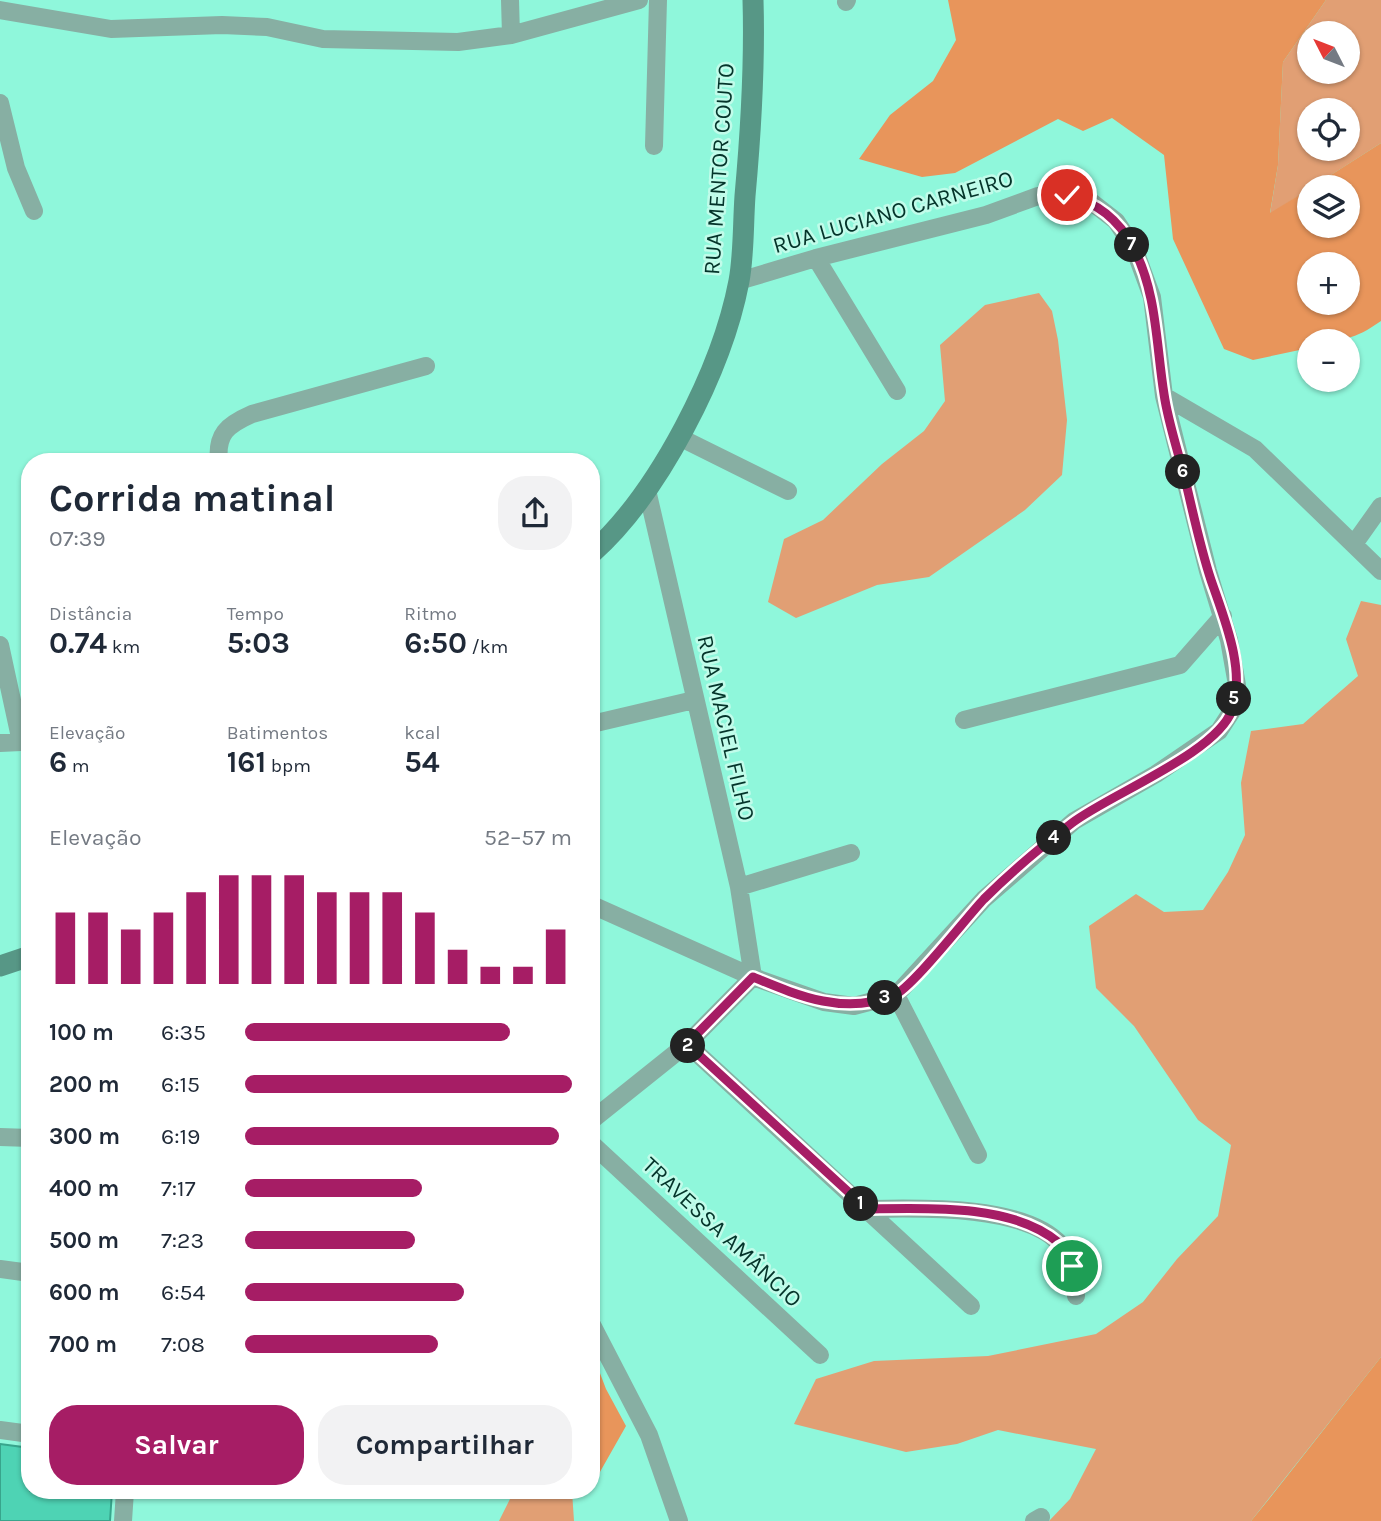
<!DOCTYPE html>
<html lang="pt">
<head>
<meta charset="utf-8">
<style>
	body { margin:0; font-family:Karla,sans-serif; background:#f2f2f3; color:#1f2937; height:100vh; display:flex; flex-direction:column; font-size:26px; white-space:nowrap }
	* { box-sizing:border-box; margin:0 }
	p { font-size:23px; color:#747a83 }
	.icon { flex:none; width:38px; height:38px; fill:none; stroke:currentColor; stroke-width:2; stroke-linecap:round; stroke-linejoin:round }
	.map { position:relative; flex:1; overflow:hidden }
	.side { position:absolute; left:21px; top:453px; width:579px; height:1046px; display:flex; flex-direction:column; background:#fff; border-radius:28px; box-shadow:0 2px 5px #0004 }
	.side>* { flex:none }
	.needle { width:46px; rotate:312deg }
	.controls { position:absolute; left:1297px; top:21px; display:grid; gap:14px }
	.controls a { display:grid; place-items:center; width:63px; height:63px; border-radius:50%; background:#fff; box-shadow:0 2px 5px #0004; font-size:35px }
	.pin { position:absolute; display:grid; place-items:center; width:60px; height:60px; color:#fff; margin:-30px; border:4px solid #fff; border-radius:50%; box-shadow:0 2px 7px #0007 }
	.km { position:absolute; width:35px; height:35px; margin:-18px; border-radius:50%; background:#222; color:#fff; font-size:19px; line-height:35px; text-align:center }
	.round { display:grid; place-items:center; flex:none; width:74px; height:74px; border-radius:28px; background:#f2f2f3 }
	.overview { display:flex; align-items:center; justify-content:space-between; height:119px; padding:0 28px }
	h1 { font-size:38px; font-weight:700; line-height:52px }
	.figures { display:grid; grid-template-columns:repeat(3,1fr); gap:10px; height:119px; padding:7px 28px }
	.figures div { display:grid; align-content:center }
	.figures b { font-size:30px; font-weight:700 }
	.figures small { font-size:19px; font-weight:400 }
	.figures p { font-size:19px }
	.chart { height:196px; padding:14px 28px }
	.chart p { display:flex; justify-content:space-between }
	.chart svg { width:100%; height:126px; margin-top:7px; stroke:#a61d65; stroke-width:6 }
	.primary-button { display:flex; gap:14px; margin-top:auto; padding:14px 28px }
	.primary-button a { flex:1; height:80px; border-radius:28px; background:#a61d65; color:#fff; font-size:28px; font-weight:700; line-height:80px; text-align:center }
	.primary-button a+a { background:#f2f2f3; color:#1f2937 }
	ul { padding:0 28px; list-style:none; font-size:23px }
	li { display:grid; grid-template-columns:112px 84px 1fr; align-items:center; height:52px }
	li i { height:18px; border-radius:9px; background:#a61d65 }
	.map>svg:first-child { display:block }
	.green { fill:#e19f74; fill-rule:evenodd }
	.forest { fill:#e8955b; fill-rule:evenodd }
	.building { fill:#4ed3b4; stroke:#38a58c; stroke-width:2 }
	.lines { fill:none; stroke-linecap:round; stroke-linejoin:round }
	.street { stroke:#87afa3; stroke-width:18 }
	.secondary { stroke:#579786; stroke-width:21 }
	.route-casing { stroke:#fff; stroke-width:14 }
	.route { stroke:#a61d65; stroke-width:9 }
	.labels { text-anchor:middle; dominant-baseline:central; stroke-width:5; stroke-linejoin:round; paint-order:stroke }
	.street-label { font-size:23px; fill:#04342a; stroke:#c1fcea }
</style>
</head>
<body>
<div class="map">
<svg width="1381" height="1521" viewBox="0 0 1381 1521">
	<rect width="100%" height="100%" fill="#8ff7db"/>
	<!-- green -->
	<path class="green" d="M1326 0H1381V143L1270 214 1278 165 1283 62ZM1309 33H1348V72H1309ZM1309 110H1348V149H1309Z
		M1039 293 1052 311 1058 340 1067 420 1062 475 1025 510 929 577 877 585 796 618 768 602 784 539 823 520 882 464 924 431 945 401 940 345 985 305Z
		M1361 601 1381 605V1357L1251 1521H1049L1070 1499 1096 1449 998 1430 957 1444 906 1452 794 1424 816 1379 874 1361 988 1356 1096 1334 1143 1302 1177 1259 1218 1216 1231 1145 1198 1120 1134 1026 1096 988 1089 926 1136 894 1164 912 1203 910 1228 872 1245 835 1241 783 1251 731 1303 724 1358 676 1346 639Z
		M514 1491H572L574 1521H499Z"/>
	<!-- forest -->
	<path class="forest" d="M948 0H1326L1283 62 1278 165 1270 213 1309 189V226H1348V187H1312L1381 143V321C1354 340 1342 341 1309 341V348L1253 360 1224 349 1173 239 1164 155 1112 118 1083 131 1058 119 955 173 922 177 859 159 890 115 933 81 956 40ZM1309 264H1348V303H1309Z
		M1381 1357V1521H1251L1269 1499Z
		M598 1368 606 1389 626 1426 592 1486V1370Z"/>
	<!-- building -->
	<path class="building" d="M0 1444 30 1448V1491H112L110 1521H0Z"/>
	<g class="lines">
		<!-- street -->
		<path class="street" d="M510 0 511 35
			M846 2 847 0
			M0 10 111 29 222 25 267 27 323 39 458 42 511 35 639 0
			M0 103 16 168 34 211
			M654 146 658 0
			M816 258 897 391
			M1164 396 1255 449 1381 571
			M679 437 788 491
			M219 462C216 434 227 425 252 414L426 366
			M647 490 739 887 753 977
			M1354 544 1381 506
			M0 645 21 742 0 743
			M964 720 1180 665 1223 616
			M596 723 694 700
			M739 887 851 853
			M592 905 753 977
			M896 995 978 1155
			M687 1044 971 1306
			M592 1120 687 1044 753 977 824 1002 854 1006 896 995 984 899 1074 821 1156 774 1219 731 1232 711 1237 685 1229 640 1208 571 1164 396 1152 297 1134 248 1116 221 1089 200 1067 195 1038 196 986 215 816 258 739 281
			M0 1137 30 1138
			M592 1144 820 1355
			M867 1209C916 1208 1026 1204 1061 1245 1073 1260 1074 1278 1076 1296
			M0 1269 30 1273
			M592 1325 649 1435 679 1521
			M0 1430 30 1434
			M123 1521 125 1491
			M1034 1521 1041 1517"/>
		<!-- secondary -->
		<path class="secondary" d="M592 553C659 493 722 370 739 281 744 254 743 224 745 196 751 130 755 66 753 0
			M0 966 30 956"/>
	</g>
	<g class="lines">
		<!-- route casing -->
		<g class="route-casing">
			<path id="route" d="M1067 195C1096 202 1119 220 1133 247 1157 292 1156 344 1164 394 1168 422 1178 451 1185 479 1193 512 1200 547 1211 580 1224 618 1246 670 1232 710 1217 753 1110 794 1072 823 1042 846 1011 872 984 899 966 918 912 988 893 996 843 1015 799 996 753 977L687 1044 867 1209C924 1208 1013 1203 1059 1243 1065 1248 1068 1259 1072 1266"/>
		</g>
		<!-- route -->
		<use href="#route" class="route"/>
	</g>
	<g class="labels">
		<!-- street labels -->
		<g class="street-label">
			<text transform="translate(719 169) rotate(-86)">RUA MENTOR COUTO</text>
			<text transform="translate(893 212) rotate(-16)">RUA LUCIANO CARNEIRO</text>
			<text transform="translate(726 728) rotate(77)">RUA MACIEL FILHO</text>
			<text transform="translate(722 1232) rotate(43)">TRAVESSA AMÂNCIO</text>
		</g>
	</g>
</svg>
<div class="controls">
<a><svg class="needle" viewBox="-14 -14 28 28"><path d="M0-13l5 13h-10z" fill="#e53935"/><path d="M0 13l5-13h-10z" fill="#747a83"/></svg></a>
<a><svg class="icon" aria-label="locate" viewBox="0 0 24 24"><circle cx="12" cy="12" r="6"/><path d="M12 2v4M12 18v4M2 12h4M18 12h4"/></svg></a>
<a><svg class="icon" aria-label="layers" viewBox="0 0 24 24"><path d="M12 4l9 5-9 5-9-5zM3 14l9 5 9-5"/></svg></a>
<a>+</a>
<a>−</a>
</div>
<div class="pin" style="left:1072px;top:1266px;background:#1e9e55"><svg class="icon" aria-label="arrive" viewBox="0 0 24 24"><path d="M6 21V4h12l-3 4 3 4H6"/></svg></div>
<div class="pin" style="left:1067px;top:195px;background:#d93025"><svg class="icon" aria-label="check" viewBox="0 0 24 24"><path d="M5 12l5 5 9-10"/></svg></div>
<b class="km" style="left:861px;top:1204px">1</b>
<b class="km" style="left:688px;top:1046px">2</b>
<b class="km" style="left:885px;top:998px">3</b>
<b class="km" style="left:1054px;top:838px">4</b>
<b class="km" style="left:1234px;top:699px">5</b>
<b class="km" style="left:1183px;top:472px">6</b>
<b class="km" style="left:1132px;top:245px">7</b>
<section class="side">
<div class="overview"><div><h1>Corrida matinal</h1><p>07:39</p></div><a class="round"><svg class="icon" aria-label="share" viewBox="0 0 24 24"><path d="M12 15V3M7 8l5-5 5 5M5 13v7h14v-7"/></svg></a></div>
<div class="figures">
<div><p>Distância</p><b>0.74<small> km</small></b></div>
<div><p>Tempo</p><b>5:03</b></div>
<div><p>Ritmo</p><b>6:50<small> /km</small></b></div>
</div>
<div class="figures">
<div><p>Elevação</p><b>6<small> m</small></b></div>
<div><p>Batimentos</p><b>161<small> bpm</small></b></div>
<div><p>kcal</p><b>54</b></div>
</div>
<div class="chart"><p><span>Elevação</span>52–57 m</p>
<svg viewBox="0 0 160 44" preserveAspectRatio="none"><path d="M5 44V19M15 44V19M25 44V25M35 44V19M45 44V12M55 44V6M65 44V6M75 44V6M85 44V12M95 44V12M105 44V12M115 44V19M125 44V32M135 44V38M145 44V38M155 44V25"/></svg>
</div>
<ul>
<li><b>100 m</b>6:35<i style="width:81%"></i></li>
<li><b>200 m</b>6:15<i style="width:100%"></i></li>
<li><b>300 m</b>6:19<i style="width:96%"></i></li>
<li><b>400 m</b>7:17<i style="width:54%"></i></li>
<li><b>500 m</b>7:23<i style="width:52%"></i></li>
<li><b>600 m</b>6:54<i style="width:67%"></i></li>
<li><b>700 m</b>7:08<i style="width:59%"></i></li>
</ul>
<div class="primary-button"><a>Salvar</a><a>Compartilhar</a></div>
</section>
</div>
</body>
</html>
